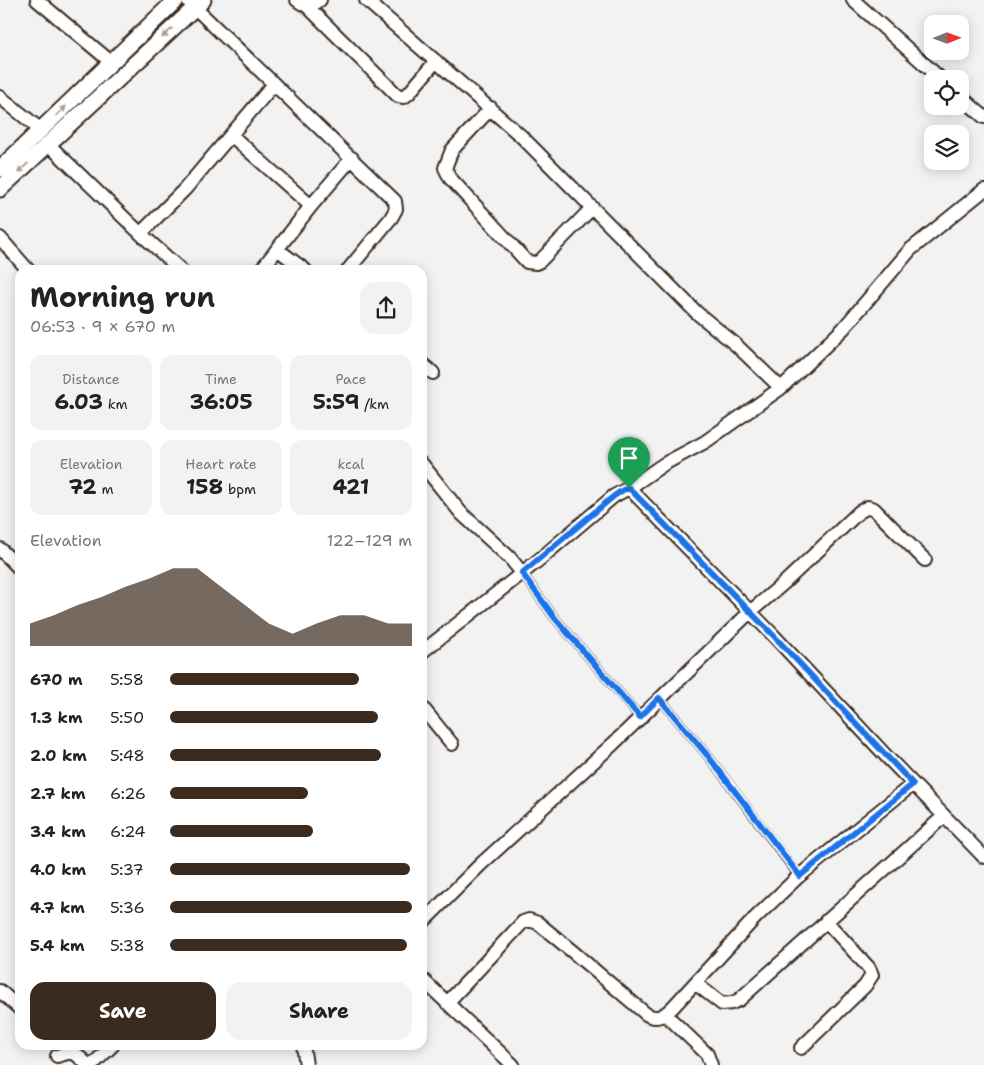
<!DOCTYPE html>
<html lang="en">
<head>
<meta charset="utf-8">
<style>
	body { margin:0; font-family:"Shantell Sans",sans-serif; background:#f2f2f2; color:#222; height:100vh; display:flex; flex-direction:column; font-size:19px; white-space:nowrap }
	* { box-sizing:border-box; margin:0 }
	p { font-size:16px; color:#767676 }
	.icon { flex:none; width:28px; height:28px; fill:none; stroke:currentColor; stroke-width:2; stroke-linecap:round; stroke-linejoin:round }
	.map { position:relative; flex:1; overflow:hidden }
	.drawer { position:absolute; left:15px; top:265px; width:412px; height:785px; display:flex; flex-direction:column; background:#fff; border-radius:15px; box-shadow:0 2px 12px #0003 }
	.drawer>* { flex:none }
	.needle { width:32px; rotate:89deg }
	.tools { position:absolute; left:924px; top:15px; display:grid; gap:10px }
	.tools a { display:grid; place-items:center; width:45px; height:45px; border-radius:10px; background:#fff; box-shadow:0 2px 12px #0003; font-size:25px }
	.pin { position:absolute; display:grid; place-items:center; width:42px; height:42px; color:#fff; margin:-51px -21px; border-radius:50% 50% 50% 0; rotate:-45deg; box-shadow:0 0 5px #0007 }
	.pin .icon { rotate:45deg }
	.round { display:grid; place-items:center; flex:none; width:52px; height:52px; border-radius:15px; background:#f2f2f2 }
	.summary { display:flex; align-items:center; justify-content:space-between; height:85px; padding:0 15px }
	h1 { font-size:28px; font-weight:700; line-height:38px }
	.metrics { display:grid; grid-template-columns:repeat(3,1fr); gap:8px; height:85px; padding:5px 15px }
	.metrics div { display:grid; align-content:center; border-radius:12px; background:#f2f2f2; text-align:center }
	.metrics b { font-size:21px; font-weight:700 }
	.metrics small { font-size:14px; font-weight:400 }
	.metrics p { font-size:14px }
	.chart { height:140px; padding:10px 15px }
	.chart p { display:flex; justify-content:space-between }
	.chart svg { width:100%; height:90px; margin-top:5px; fill:#3b2a1e; opacity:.7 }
	.action { display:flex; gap:10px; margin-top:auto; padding:10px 15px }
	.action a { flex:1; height:58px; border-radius:15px; background:#3b2a1e; color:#fff; font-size:20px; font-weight:700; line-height:58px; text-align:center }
	.action a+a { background:#f2f2f2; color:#222 }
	ul { padding:0 15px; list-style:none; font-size:16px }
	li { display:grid; grid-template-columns:80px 60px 1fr; align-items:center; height:38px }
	li i { height:12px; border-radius:6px; background:#3b2a1e }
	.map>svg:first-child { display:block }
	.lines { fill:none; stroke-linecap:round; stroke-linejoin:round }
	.service-casing { stroke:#3b2a1e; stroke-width:10 }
	.minor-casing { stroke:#3b2a1e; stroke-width:16 }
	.tertiary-casing { stroke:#3b2a1e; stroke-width:19 }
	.service { stroke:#fff; stroke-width:6 }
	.minor { stroke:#fff; stroke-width:12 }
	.tertiary { stroke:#fff; stroke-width:15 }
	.oneway { fill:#a79f9a }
	.route-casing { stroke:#fff; stroke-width:10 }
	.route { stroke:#1a73e8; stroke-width:6 }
</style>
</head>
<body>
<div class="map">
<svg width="984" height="1065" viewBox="0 0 984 1065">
	<rect width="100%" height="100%" fill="#f3f2f2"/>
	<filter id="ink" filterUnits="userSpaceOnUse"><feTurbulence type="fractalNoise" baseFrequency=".02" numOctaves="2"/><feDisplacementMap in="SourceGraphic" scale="10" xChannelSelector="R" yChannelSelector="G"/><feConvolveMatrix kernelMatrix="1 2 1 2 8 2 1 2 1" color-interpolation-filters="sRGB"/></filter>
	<g filter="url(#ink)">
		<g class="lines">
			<!-- service casing -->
			<g class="service-casing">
				<path id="service" d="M522 573 554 617 640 717
					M659 698 708 756 799 876"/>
			</g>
			<!-- minor casing -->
			<g class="minor-casing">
				<path id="minor" d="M37 0 111 62
					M187 0 395 201 396 209 391 218 348 270
					M297 0C305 7 311 7 320 0
					M366 0 521 136 697 313 735 344 781 388
					M853 0 941 79
					M307 6 398 96 404 97 409 93 436 61
					M960 96 984 117
					M0 97 41 130
					M491 108 452 150 445 168 450 178 527 262 536 263 540 261 592 208
					M231 135 311 206
					M48 144 142 235 181 270
					M142 235V232L185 189 274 84
					M0 238 28 270
					M277 249 305 270
					M261 270 311 206 352 158
					M422 364 433 373
					M422 464 461 513 510 558 522 573
					M629 488 664 464 705 442 781 388 843 329 910 250 984 190
					M0 549 20 569
					M422 652 540 559 614 496 629 488 773 635 888 758 984 857
					M422 707 452 744
					M422 923 480 865 613 744 750 612 784 583 859 512 868 507 874 509 925 560
					M422 979 513 1065
					M695 983 722 1004 732 1003 739 1000 944 816
					M0 991 20 1009
					M447 1003 523 922 529 920 538 923 573 952 646 1014C657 1021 665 1015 673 1007L755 918 799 876 913 784
					M665 1014 707 1054 711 1065
					M303 1045 306 1065
					M801 1048 865 986 872 975 869 968 826 921
					M57 1056 71 1052 77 1055 88 1065
					M92 1065 113 1045"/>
			</g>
			<!-- tertiary casing -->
			<g class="tertiary-casing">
				<path id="tertiary" d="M0 169 176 0
					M0 189 203 0"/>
			</g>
			<!-- service -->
			<use href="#service" class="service"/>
			<!-- minor -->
			<use href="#minor" class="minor"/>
			<!-- tertiary -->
			<use href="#tertiary" class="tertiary"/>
		</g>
		<!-- one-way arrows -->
		<defs><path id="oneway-solid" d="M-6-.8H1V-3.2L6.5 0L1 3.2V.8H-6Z" transform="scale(1.25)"/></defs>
		<g class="oneway">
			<use href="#oneway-solid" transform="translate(167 33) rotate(137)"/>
			<use href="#oneway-solid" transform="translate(61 111) rotate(-44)"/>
			<use href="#oneway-solid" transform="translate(23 168) rotate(137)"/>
		</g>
	</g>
	<g class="lines" filter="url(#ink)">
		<!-- route casing -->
		<g class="route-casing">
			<path id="route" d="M629 488 773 635 913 784 800 876 708 756 659 698 640 717 554 617 522 573 614 496 623 490Z"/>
		</g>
		<!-- route -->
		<use href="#route" class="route"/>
	</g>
</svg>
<div class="tools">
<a><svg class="needle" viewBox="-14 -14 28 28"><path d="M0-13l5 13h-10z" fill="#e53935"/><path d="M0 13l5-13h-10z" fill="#767676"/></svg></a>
<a><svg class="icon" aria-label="locate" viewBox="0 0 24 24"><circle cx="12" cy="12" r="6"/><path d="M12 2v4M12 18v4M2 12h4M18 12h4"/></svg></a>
<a><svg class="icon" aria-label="layers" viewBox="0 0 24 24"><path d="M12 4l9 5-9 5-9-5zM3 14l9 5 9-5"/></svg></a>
</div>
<div class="pin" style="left:629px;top:488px;background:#1e9e55"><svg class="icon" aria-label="arrive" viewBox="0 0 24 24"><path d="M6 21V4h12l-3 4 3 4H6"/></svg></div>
<section class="drawer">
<div class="summary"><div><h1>Morning run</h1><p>06:53 · 9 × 670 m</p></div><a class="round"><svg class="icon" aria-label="share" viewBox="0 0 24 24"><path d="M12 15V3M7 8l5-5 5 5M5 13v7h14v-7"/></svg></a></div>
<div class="metrics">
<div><p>Distance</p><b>6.03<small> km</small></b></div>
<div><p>Time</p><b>36:05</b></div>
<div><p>Pace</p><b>5:59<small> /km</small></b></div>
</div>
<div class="metrics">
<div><p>Elevation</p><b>72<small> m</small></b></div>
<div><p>Heart rate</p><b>158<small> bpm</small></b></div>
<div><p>kcal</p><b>421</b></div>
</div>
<div class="chart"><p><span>Elevation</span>122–129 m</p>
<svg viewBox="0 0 160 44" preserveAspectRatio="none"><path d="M0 44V33L10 29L20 24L30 20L40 15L50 11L60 6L70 6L80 15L90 24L100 33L110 38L120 33L130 29L140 29L150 33L160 33V44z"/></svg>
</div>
<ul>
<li><b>670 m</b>5:58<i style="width:78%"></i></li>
<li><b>1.3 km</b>5:50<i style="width:86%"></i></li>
<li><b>2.0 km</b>5:48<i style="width:87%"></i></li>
<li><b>2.7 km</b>6:26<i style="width:57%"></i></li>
<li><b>3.4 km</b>6:24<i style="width:59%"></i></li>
<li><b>4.0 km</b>5:37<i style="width:99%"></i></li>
<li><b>4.7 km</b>5:36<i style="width:100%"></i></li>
<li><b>5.4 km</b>5:38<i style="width:98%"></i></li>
</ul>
<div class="action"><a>Save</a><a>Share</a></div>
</section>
</div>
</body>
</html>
